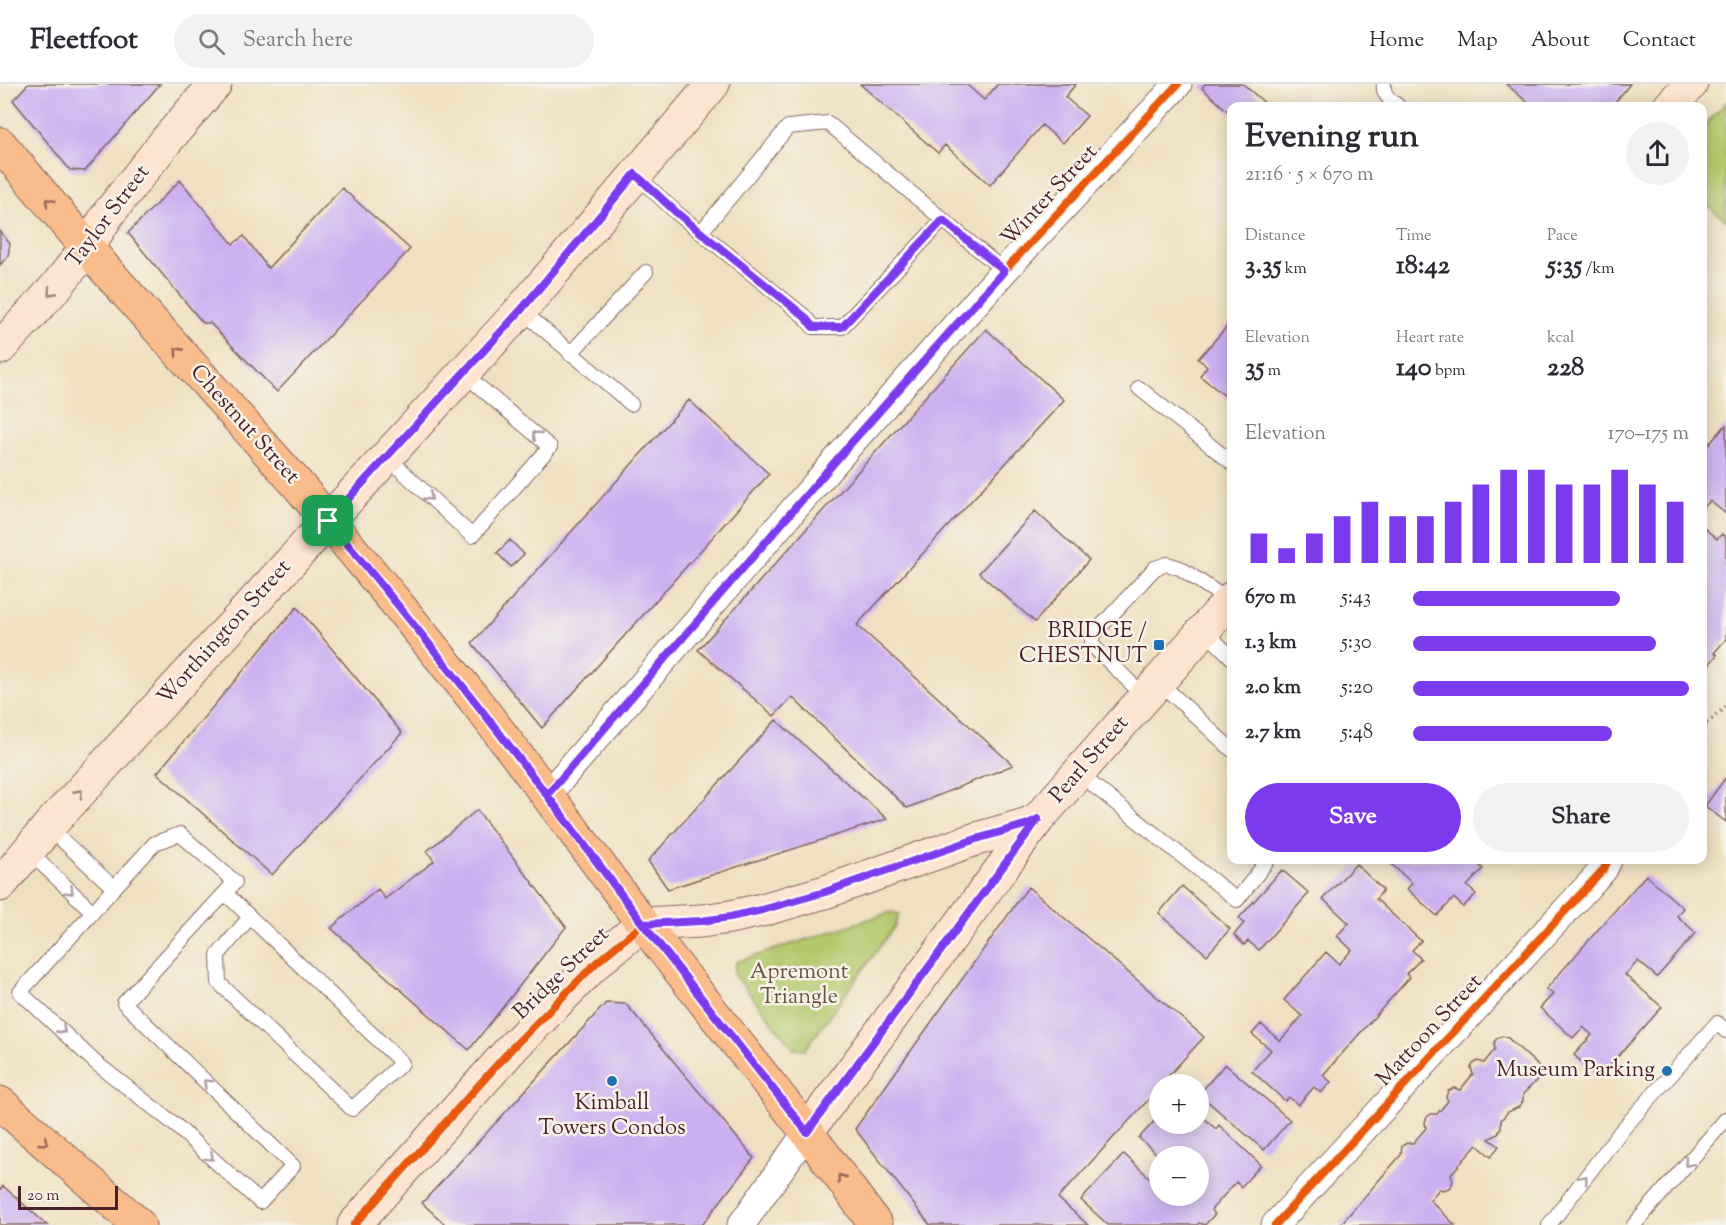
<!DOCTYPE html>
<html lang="en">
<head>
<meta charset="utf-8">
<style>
	body { margin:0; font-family:"Sorts Mill Goudy",serif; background:#f2f2f3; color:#2b2b33; height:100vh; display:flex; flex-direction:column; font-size:22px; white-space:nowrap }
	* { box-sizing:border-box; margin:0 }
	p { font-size:20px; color:#7c7c81 }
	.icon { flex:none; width:33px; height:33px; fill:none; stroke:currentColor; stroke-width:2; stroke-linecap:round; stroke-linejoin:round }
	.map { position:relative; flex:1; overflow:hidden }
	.side { position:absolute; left:1227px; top:18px; width:480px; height:762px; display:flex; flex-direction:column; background:#fff; border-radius:12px; box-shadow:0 3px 15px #0003 }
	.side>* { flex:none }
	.controls { position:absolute; left:1149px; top:990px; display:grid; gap:12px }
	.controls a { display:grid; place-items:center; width:60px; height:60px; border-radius:50%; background:#fff; box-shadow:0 3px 15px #0003; font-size:30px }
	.scale { position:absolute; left:18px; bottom:15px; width:100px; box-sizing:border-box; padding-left:6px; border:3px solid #4a1f2b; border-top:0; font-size:16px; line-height:21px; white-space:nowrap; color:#4a1f2b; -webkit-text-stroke:4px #f7f3e8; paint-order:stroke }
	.pin { position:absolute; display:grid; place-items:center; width:51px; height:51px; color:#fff; margin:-26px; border-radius:12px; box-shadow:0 3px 9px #0006 }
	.round { display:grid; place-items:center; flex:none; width:63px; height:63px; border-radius:32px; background:#f2f2f3 }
	.overview { display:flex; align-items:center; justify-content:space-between; height:102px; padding:0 18px }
	h1 { font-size:33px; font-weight:800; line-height:45px }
	.stats { display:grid; grid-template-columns:repeat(3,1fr); gap:9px; height:102px; padding:6px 18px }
	.stats div { display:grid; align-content:center }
	.stats b { font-size:26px; font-weight:800 }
	.stats small { font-size:16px; font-weight:400 }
	.stats p { font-size:16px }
	.chart { height:168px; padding:12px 18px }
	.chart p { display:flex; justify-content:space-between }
	.chart svg { width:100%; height:108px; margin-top:6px; stroke:#7c3aed; stroke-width:6 }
	.primary-button { display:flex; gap:12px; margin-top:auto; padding:12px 18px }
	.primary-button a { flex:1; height:69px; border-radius:36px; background:#7c3aed; color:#fff; font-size:24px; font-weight:800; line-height:69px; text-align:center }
	.primary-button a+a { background:#f2f2f3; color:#2b2b33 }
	ul { padding:0 18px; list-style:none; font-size:20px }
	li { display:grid; grid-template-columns:96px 72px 1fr; align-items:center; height:45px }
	li i { height:15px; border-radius:8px; background:#7c3aed }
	header { display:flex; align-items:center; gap:36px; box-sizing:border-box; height:84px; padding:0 30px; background:#fff; border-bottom:2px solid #e1e1e2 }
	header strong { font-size:28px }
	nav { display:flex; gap:33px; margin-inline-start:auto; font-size:21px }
	.search { width:420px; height:54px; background:#f2f2f3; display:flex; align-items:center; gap:15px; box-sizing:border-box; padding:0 21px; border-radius:33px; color:#7c7c81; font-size:22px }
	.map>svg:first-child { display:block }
	.green { fill:#b4c96d; stroke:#7f744c; stroke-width:1.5 }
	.building { fill:#cbb0f1 }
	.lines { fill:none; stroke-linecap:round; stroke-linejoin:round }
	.lane-casing { stroke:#846360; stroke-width:16 }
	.street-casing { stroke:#846360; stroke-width:29 }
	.secondary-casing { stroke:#846360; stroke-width:35 }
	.primary-casing { stroke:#846360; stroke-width:35 }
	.path { stroke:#846360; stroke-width:4; stroke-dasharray:1.5 4.5; stroke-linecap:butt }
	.lane { stroke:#fff; stroke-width:14 }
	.street { stroke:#fff; stroke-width:27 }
	.secondary { stroke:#fde4d0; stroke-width:33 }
	.primary { stroke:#f9bc8a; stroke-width:33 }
	.cycleway-casing { stroke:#f7f3e8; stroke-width:11 }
	.cycleway { stroke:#e8590c; stroke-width:8 }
	.oneway { stroke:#996656 }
	.oneway2 { stroke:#a4827e }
	.oneway3 { stroke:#ae9aa0 }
	.route-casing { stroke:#fff; stroke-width:12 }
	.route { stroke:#7c3aed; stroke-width:8 }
	.poi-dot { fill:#1f6fb2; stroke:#f7f3e8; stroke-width:2 }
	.labels { text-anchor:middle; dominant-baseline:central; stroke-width:5; stroke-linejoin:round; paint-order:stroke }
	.street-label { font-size:22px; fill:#4a1f2b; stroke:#f7f3e8 }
	.poi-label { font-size:22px; fill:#4a1f2b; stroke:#f7f3e8; text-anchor:end }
	.park-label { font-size:22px; fill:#6a523f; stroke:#f7f3e8 }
</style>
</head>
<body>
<header>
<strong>Fleetfoot</strong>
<div class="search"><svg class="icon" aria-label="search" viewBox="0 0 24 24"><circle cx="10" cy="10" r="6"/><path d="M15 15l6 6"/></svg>Search here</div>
<nav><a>Home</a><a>Map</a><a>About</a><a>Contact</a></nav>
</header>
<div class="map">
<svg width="1726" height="1141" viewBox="0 0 1726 1141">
	<rect width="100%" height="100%" fill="#f7f3e8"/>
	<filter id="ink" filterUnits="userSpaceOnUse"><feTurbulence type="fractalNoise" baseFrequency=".0167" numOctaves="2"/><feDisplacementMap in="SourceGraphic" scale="12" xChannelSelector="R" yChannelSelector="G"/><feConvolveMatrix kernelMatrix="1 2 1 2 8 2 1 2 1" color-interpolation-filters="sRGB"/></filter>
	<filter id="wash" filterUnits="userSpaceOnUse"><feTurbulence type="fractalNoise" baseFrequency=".008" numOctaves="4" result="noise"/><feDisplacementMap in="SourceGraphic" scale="24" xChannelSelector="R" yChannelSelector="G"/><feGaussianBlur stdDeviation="1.35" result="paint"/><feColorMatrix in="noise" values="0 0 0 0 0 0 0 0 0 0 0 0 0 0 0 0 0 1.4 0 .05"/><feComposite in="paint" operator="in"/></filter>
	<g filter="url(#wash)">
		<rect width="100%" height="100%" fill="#efe0c1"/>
		<!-- green -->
		<path class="green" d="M1726 18V137L1703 118 1702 45Z
			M891 828 899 830 895 842 805 966 794 965 734 890 736 878Z"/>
		<g id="blocks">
			<!-- building -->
			<path class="building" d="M28 0H160L85 87 70 86 13 16Z
				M860 0H966L984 16 998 0H1076L1065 13 1087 32 1063 59 1042 41 990 101 945 61 938 69Z
				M1205 0H1243L1268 22H1232V31L1202 4Z
				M1506 0H1630L1612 22H1532Z
				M180 96 233 160 244 152 268 184 342 104 410 165 277 308 210 239H203L128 149Z
				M0 147 10 160 8 172 0 181Z
				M1232 237V312L1229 315 1200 292 1207 282 1198 275Z
				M986 245 1064 316 857 541 1013 681 907 724 792 613 774 632 698 566Z
				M689 316 769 390 542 644 472 559Z
				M1726 341V430L1710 417 1702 425V368Z
				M1035 427 1089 476 1035 538 979 489Z
				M1702 442 1717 455 1722 450 1726 454V555L1714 569 1717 571 1702 589Z
				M510 456 524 470 511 483 497 469Z
				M297 523 402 649 272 791 157 689Z
				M776 636 887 735 668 805 648 777Z
				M1726 693V738L1705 722Z
				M477 726 566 843 469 966 331 844 378 805 385 815 434 777 427 767Z
				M1391 776H1474L1483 785 1467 802 1476 810 1463 823 1454 814 1437 832 1407 805 1412 799 1389 778Z
				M1356 780 1383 806 1376 815 1421 857 1412 866 1421 875 1406 890 1410 893 1323 991 1331 998 1321 1009 1314 1003 1298 1021 1289 1013 1285 1017 1252 987 1271 966 1252 950 1261 940 1280 957 1302 932 1284 916 1326 868 1339 880 1352 866 1337 852 1349 839 1323 815Z
				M1282 786 1309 809 1259 866 1248 857 1244 861 1234 851 1244 839 1239 834Z
				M1646 791 1683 824 1677 832 1696 849 1657 893 1638 877 1625 891 1662 923 1599 994 1574 971 1592 951 1583 943 1573 954 1540 924 1553 910 1546 905Z
				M1182 802 1230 845 1207 871 1159 829Z
				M1028 803 1204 953 1161 1000H1160V1003L1058 1114 1088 1141H930L855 1045Z
				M606 919 626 920 754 1074 702 1141H446L422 1119Z
				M1502 952 1508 954 1545 988 1523 1010V1017L1519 1023 1508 1028 1501 1036V1043L1498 1050 1489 1055 1499 1062 1491 1073 1477 1061 1451 1090 1453 1097 1451 1103 1444 1106 1439 1105 1430 1116 1455 1141H1340L1401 1071 1402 1062 1407 1059H1413L1426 1044 1425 1038 1427 1033 1431 1030H1437L1448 1017 1446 1013 1448 1007 1454 1004 1460 1006 1473 990 1471 984 1473 980 1478 977 1484 979 1495 965 1494 960 1496 955Z
				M1225 980 1290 1036 1264 1066 1199 1010Z
				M1198 1029 1216 1045 1219 1041 1261 1081 1241 1103 1236 1098 1211 1126 1215 1130 1205 1141 1199 1139 1197 1141H1108L1081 1116 1124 1070 1154 1098 1160 1091V1112H1198V1072H1159L1139 1054 1160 1031V1040H1198Z
				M3 1102 47 1141H0V1106Z"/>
		</g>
	</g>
	<g filter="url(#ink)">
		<use href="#blocks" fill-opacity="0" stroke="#846360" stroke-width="1.5"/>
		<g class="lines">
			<!-- lane casing -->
			<g class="lane-casing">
				<path id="lane" d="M1384 0C1382 11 1391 16 1398 22
					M635 90 677 129 804 232 813 243H842L943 136
					M701 148 788 43 828 39 1004 187
					M521 226 631 320
					M570 270 646 188
					M1139 304 1232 379
					M387 373 472 452 550 363 463 289
					M1204 546 1232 574
					M1159 598 1232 666
					M1145 613 1092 561V552L1155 484 1167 480 1180 484 1229 517
					M1078 689 1237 816 1268 776
					M28 767 93 828 20 908 96 979 173 1039 260 1118 293 1082 124 919 235 798 180 750 155 759 114 804 48 743
					M225 809 250 833 402 979 352 1025 219 899 218 871 250 833
					M93 828 114 804
					M1549 1141 1621 1047 1717 939 1726 947
					M1634 1141 1726 1035"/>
			</g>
			<!-- street casing -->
			<g class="street-casing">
				<path id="street" d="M547 711 852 358 1004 187 1178 0
					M741 1141 807 1048
					M1275 1141 1604 785 1608 776"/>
			</g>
			<!-- secondary casing -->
			<g class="secondary-casing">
				<path id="secondary" d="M1670 22 1691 0
					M0 264 56 203 88 162 109 129 166 57 215 0
					M0 801 48 743 521 226 713 0
					M807 1048 1038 735 1232 514
					M354 1141 513 963 597 878 643 840 701 837 730 833 762 826 825 808 973 756 1028 740 1038 735"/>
			</g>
			<!-- primary casing -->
			<g class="primary-casing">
				<path id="primary" d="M0 60 106 186 298 401 398 521 474 615 547 711 643 840 807 1048 876 1141
					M0 1019 139 1141"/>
			</g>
			<!-- path -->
			<path class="path" d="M1702 643 1726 623"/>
			<!-- lane -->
			<use href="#lane" class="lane"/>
			<!-- street -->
			<use href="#street" class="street"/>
			<!-- secondary -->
			<use href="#secondary" class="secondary"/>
			<!-- primary -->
			<use href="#primary" class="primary"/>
			<!-- cycleway casing -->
			<g class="cycleway-casing">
				<path id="cycleway" d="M547 711 852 358 1004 187 1178 0
					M354 1141 513 963 597 878 643 840 701 837 730 833 762 826 825 808 973 756 1028 740 1038 735
					M1275 1141 1604 785 1608 776"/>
			</g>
			<!-- cycleway -->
			<use href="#cycleway" class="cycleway"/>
		</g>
		<!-- one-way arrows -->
		<defs><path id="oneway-chevron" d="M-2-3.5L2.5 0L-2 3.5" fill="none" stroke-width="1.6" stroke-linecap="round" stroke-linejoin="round" transform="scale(1.5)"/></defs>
		<g class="oneway">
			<use href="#oneway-chevron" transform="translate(49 118) rotate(-130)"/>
			<use href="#oneway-chevron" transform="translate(178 267) rotate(-132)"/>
			<use href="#oneway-chevron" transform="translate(44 1058) rotate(41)"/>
			<use href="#oneway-chevron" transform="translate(841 1094) rotate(-127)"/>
		</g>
		<g class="oneway2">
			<use href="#oneway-chevron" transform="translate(51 208) rotate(132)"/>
			<use href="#oneway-chevron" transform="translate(79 709) rotate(-48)"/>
		</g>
		<g class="oneway3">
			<use href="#oneway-chevron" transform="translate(536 351) rotate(-139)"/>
			<use href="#oneway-chevron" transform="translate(429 413) rotate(43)"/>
			<use href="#oneway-chevron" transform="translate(70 807) rotate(43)"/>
			<use href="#oneway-chevron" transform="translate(62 946) rotate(43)"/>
			<use href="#oneway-chevron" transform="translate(207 999) rotate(-136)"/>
			<use href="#oneway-chevron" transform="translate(210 1073) rotate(42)"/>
			<use href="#oneway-chevron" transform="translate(1688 1079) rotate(131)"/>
			<use href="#oneway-chevron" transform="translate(1584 1095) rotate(-52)"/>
		</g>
	</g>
	<g class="lines" filter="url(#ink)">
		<!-- route casing -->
		<g class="route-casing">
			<path id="route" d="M328 437C438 567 542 702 643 840L701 837 730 833 762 826 825 808 973 756 1028 740 1038 735 807 1048 643 840 547 711 852 358 1004 187 943 136 842 243H813L804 232 677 129 635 90 521 226 328 437"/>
		</g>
		<!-- route -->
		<use href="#route" class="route"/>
	</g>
	<!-- markers -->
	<g class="poi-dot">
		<rect x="1153" y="555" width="12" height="12" rx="3"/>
		<circle cx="1667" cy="987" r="6"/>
		<circle cx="612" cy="997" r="6"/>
	</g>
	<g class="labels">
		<!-- street labels -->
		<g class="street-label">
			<text transform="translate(1050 112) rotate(-47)">Winter Street</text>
			<text transform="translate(109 133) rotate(-53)">Taylor Street</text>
			<text transform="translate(244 341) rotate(48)">Chestnut Street</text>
			<text transform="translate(225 549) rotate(-48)">Worthington Street</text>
			<text transform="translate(1090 676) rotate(-49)">Pearl Street</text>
			<text transform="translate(562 890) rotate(-44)">Bridge Street</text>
			<text transform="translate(1430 947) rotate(-47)">Mattoon Street</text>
		</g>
		<!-- poi labels -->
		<g class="poi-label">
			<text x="1147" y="548">BRIDGE /<tspan x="1147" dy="25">CHESTNUT</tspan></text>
			<text x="1655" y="987">Museum Parking</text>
			<text x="612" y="1020" text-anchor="middle">Kimball<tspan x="612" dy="25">Towers Condos</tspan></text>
		</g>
		<!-- park labels -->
		<g class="park-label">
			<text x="799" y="889">Apremont<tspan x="799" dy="25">Triangle</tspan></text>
		</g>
	</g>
</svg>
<div class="controls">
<a>+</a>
<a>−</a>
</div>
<div class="scale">20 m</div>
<div class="pin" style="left:328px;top:437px;background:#1e9e55"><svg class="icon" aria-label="arrive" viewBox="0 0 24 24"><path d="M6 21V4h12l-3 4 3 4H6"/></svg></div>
<section class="side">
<div class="overview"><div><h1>Evening run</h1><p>21:16 · 5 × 670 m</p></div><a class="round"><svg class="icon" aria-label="share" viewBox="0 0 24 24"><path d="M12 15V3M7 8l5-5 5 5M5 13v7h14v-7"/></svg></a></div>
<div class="stats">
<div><p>Distance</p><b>3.35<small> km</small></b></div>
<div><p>Time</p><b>18:42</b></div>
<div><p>Pace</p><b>5:35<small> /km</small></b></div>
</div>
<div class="stats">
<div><p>Elevation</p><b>35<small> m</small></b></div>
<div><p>Heart rate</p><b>140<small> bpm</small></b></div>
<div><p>kcal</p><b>228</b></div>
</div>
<div class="chart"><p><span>Elevation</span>170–175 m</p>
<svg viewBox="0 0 160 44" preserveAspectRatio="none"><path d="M5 44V32M15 44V38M25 44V32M35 44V25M45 44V19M55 44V25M65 44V25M75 44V19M85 44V12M95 44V6M105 44V6M115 44V12M125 44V12M135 44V6M145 44V12M155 44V19"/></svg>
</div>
<ul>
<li><b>670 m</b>5:43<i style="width:75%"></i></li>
<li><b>1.3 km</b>5:30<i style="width:88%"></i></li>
<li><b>2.0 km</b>5:20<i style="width:100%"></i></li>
<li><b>2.7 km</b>5:48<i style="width:72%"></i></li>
</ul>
<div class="primary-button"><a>Save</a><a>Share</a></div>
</section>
</div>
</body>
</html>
